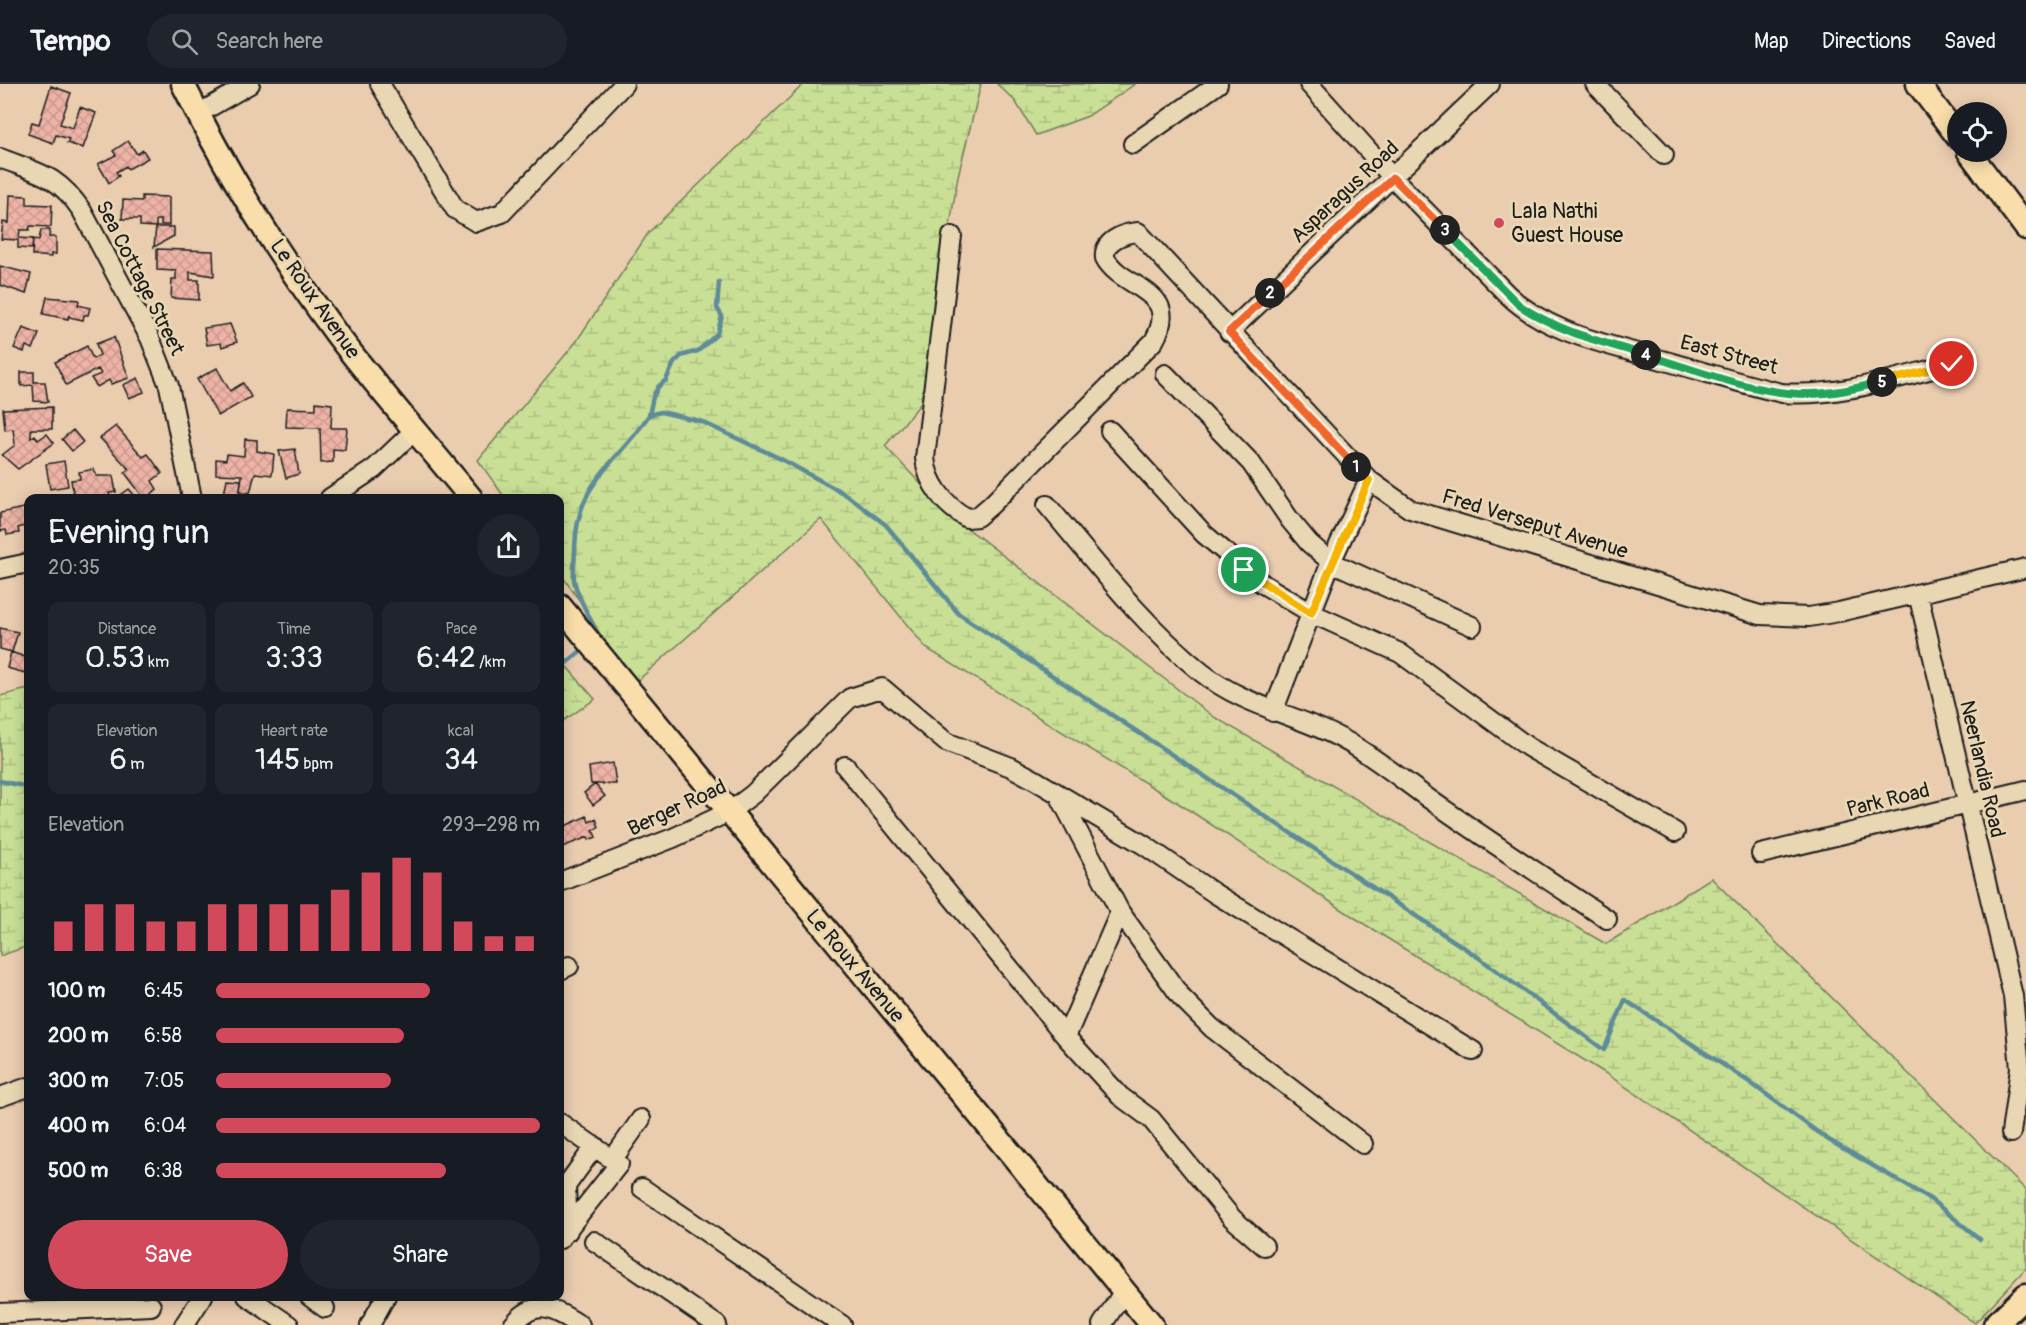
<!DOCTYPE html>
<html lang="en">
<head>
<meta charset="utf-8">
<style>
	body { margin:0; font-family:Pangolin,sans-serif; background:#20242c; color:#f1f3f6; height:100vh; display:flex; flex-direction:column; font-size:22px; white-space:nowrap }
	* { box-sizing:border-box; margin:0 }
	p { font-size:20px; color:#9ea1a6 }
	.icon { flex:none; width:33px; height:33px; fill:none; stroke:currentColor; stroke-width:2; stroke-linecap:round; stroke-linejoin:round }
	.map { position:relative; flex:1; overflow:hidden }
	.panel { position:absolute; left:24px; top:410px; width:540px; height:807px; display:flex; flex-direction:column; background:#171b24; border-radius:12px; box-shadow:0 3px 15px #0003 }
	.panel>* { flex:none }
	.fabs { position:absolute; left:1947px; top:18px; display:grid; gap:12px }
	.fabs a { display:grid; place-items:center; width:60px; height:60px; border-radius:50%; background:#171b24; box-shadow:0 3px 15px #0003; font-size:30px }
	.pin { position:absolute; display:grid; place-items:center; width:51px; height:51px; color:#fff; margin:-26px; border:3px solid #fff; border-radius:50%; box-shadow:0 2px 6px #0007 }
	.km { position:absolute; width:30px; height:30px; margin:-15px; border-radius:50%; background:#222; color:#fff; font-size:16px; line-height:30px; text-align:center }
	.round { display:grid; place-items:center; flex:none; width:63px; height:63px; border-radius:32px; background:#20242c }
	.head { display:flex; align-items:center; justify-content:space-between; height:102px; padding:0 24px }
	h1 { font-size:33px; font-weight:600; line-height:45px }
	.figures { display:grid; grid-template-columns:repeat(3,1fr); gap:9px; height:102px; padding:6px 24px }
	.figures div { display:grid; align-content:center; border-radius:12px; background:#20242c; text-align:center }
	.figures b { font-size:30px; font-weight:600 }
	.figures small { font-size:16px; font-weight:400 }
	.figures p { font-size:16px }
	.chart { height:168px; padding:12px 24px }
	.chart p { display:flex; justify-content:space-between }
	.chart svg { width:100%; height:108px; margin-top:6px; stroke:#d1495b; stroke-width:6 }
	.cta { display:flex; gap:12px; margin-top:auto; padding:12px 24px }
	.cta a { flex:1; height:69px; border-radius:36px; background:#d1495b; color:#fff; font-size:24px; font-weight:600; line-height:69px; text-align:center }
	.cta a+a { background:#20242c; color:#f1f3f6 }
	ul { padding:0 24px; list-style:none; font-size:20px }
	li { display:grid; grid-template-columns:96px 72px 1fr; align-items:center; height:45px }
	li i { height:15px; border-radius:8px; background:#d1495b }
	header { display:flex; align-items:center; gap:36px; box-sizing:border-box; height:84px; padding:0 30px; background:#171b24; border-bottom:2px solid #363941 }
	header strong { font-size:28px }
	nav { display:flex; gap:33px; margin-inline-start:auto; font-size:21px }
	.search { width:420px; height:54px; background:#20242c; display:flex; align-items:center; gap:15px; box-sizing:border-box; padding:0 21px; border-radius:33px; color:#9ea1a6; font-size:22px }
	.map>svg:first-child { display:block }
	.wetland { fill:url(#wetland-marsh); stroke:#727e58; stroke-width:1.5 }
	.lines { fill:none; stroke-linecap:round; stroke-linejoin:round }
	.stream { stroke:#5f8b99; stroke-width:4.5 }
	.building { fill:url(#building-cross-hatch); stroke:#1c1c1c; stroke-width:1.5 }
	.minor-casing { stroke:#1c1c1c; stroke-width:22 }
	.major-casing { stroke:#1c1c1c; stroke-width:27 }
	.minor { stroke:#e9d6b3; stroke-width:18 }
	.major { stroke:#f9deab; stroke-width:22 }
	.split-1-casing { stroke:#fff; stroke-width:12 }
	.split-2-casing { stroke:#fff; stroke-width:12 }
	.split-3-casing { stroke:#fff; stroke-width:12 }
	.split-4-casing { stroke:#fff; stroke-width:12 }
	.split-5-casing { stroke:#fff; stroke-width:12 }
	.split-6-casing { stroke:#fff; stroke-width:12 }
	.split-1 { stroke:#f5b400; stroke-width:8 }
	.split-2 { stroke:#f0652b; stroke-width:8 }
	.split-3 { stroke:#f0652b; stroke-width:8 }
	.split-4 { stroke:#22a559; stroke-width:8 }
	.split-5 { stroke:#22a559; stroke-width:8 }
	.split-6 { stroke:#f5b400; stroke-width:8 }
	.poi-dot { fill:#d1495b; stroke:#e9d6b3; stroke-width:2 }
	.labels { text-anchor:middle; dominant-baseline:central; stroke-width:6; stroke-linejoin:round; paint-order:stroke }
	.street-label { font-size:21px; fill:#1c1c1c; stroke:#e9d6b3 }
	.poi-label { font-size:21px; fill:#1c1c1c; stroke:#e9d6b3; text-anchor:start }
</style>
</head>
<body>
<header>
<strong>Tempo</strong>
<div class="search"><svg class="icon" aria-label="search" viewBox="0 0 24 24"><circle cx="10" cy="10" r="6"/><path d="M15 15l6 6"/></svg>Search here</div>
<nav><a>Map</a><a>Directions</a><a>Saved</a></nav>
</header>
<div class="map">
<svg width="2026" height="1241" viewBox="0 0 2026 1241">
	<defs>
		<pattern id="wetland-marsh" width="20" height="14" patternUnits="userSpaceOnUse" patternTransform="scale(1.5)"><rect width="20" height="14" fill="#c8df95"/><path d="M1 5h8M5 5V1M11 12h8M15 12V8" fill="none" stroke="#abbf80"/></pattern>
		<pattern id="building-cross-hatch" width="8" height="8" patternUnits="userSpaceOnUse" patternTransform="scale(1.5)"><rect width="8" height="8" fill="#edb3a6"/><path d="M0 0l8 8M0 8l8-8" fill="none" stroke="#cb998e"/></pattern>
	</defs>
	<rect width="100%" height="100%" fill="#eaccaf"/>
	<filter id="ink" filterUnits="userSpaceOnUse"><feTurbulence type="fractalNoise" baseFrequency=".0167" numOctaves="2"/><feDisplacementMap in="SourceGraphic" scale="12" xChannelSelector="R" yChannelSelector="G"/><feConvolveMatrix kernelMatrix="1 2 1 2 8 2 1 2 1" color-interpolation-filters="sRGB"/></filter>
	<g filter="url(#ink)">
		<!-- wetland -->
		<path class="wetland" d="M804 0H981L958 92 921 319 885 362 949 430 1214 633 1606 860 1711 794 2026 1106V1184L1975 1239 1605 989 1369 843 1178 719 926 564 821 435 637 597 610 567 587 527 560 489V414H505L478 376 576 258 649 148Z
			M997 0H1135L1088 32 1036 51 1015 17Z
			M560 575 595 615 560 639Z
			M28 605V862L0 872V612Z"/>
		<g class="lines">
			<!-- stream -->
			<path class="stream" d="M649 331 653 313 658 303 666 296 674 279 681 272 698 267 717 250 722 232 717 224 719 198
				M596 551C591 531 578 517 574 496 573 486 575 474 575 464 577 395 616 382 649 331L661 328 700 337 779 374 845 410 886 441 959 530 1478 873 1604 966 1625 916 1748 997 1827 1055 1930 1115 1980 1155
				M560 584 586 563
				M0 697 28 703"/>
		</g>
		<!-- building -->
		<path class="building" d="M51 2 71 9 60 40 73 44 80 23 96 29 83 64 67 59 69 55 56 51 53 59 28 50 32 38 39 40Z
			M128 57 137 70 143 66 148 74 128 85 126 82 116 88 119 92 109 99 98 80 116 71 113 67Z
			M10 111 27 112V120L52 121 51 143 30 142 29 146H20L19 154 33 155 32 165 18 164V156L1 155 3 138 9 139Z
			M142 112 169 113V141H161V136H156V143L140 142V135H122L123 116 142 117Z
			M156 143H174V152L154 163Z
			M41 146H50L49 153H56V170H51V173L32 171 33 155 39 156Z
			M157 165 213 167 214 192 190 188V196H199V216L171 214 172 195H176V187L157 186Z
			M0 182 31 190 26 210 0 201Z
			M47 213 79 216 78 221 90 224 88 231H84L83 236 69 233V231L68 235 43 230Z
			M230 240 237 258 222 263 221 259 207 261 204 244Z
			M23 244 39 250 33 265 26 262 24 268 14 264Z
			M114 253 129 294 111 300 109 296 97 303 91 294 101 290 98 285 66 301 55 278 87 262 93 275 100 271 96 260Z
			M217 284 230 307 243 299 251 313 218 332 197 295Z
			M21 288H34V298H45L48 318 34 317 33 301 21 302Z
			M138 294 144 308 129 314 123 301Z
			M316 318 332 320 331 344H347L345 366 333 365V378L321 379 320 344 286 343 287 324 316 325Z
			M52 323V345H31V354L35 351 38 356 47 350 54 359 18 385 2 371 15 361 13 345 5 346 3 325Z
			M116 342 143 373 148 370 162 389 152 397 157 405 147 414H144L125 389 129 385 100 354Z
			M73 346 83 358 72 367 62 355Z
			M245 355 257 356V367L274 370 272 391 255 389 250 409 240 407 242 391 216 390V375L226 376 227 370 244 372Z
			M295 365 299 390 286 394 279 367Z
			M64 377 68 402 50 405 46 380Z
			M94 385 96 392H113L116 408 109 409 110 413 105 414H74L71 396 80 395 79 388Z
			M227 395 241 396 239 413 224 410Z
			M129 405 137 414H119L118 413Z
			M28 423V441L18 444 19 449 7 451 6 446 0 447V429Z
			M0 544 18 548 12 568 0 565Z
			M11 568 28 574 25 589 7 584Z
			M613 679 616 700H591L589 683Z
			M595 700 605 712 593 721 584 709Z
			M560 713 566 729 560 731 565 742 587 732 589 738 596 735 599 743 593 746 596 753 589 756 588 753 560 764Z"/>
		<g class="lines">
			<!-- minor casing -->
			<g class="minor-casing">
				<path id="minor" d="M380 0 455 125 476 138 502 129 624 0
					M1309 0 1393 94 1507 210C1548 250 1608 260 1662 276 1702 287 1741 300 1782 309 1840 313 1895 294 1952 280
					M1595 0 1664 71
					M198 30 250 0
					M1133 60 1218 0
					M0 74C39 89 58 91 82 127L150 254 169 302 192 414
					M952 152 925 374C927 399 945 422 967 434L977 433 991 421 1154 257C1183 205 1122 206 1105 174 1103 157 1123 149 1138 148L1369 396 1410 425 1760 531 1809 533 1839 528 2026 484
					M1229 248 1490 0
					M1165 290 1251 379 1290 436 1309 459 1331 478 1472 542
					M1110 347 1204 450 1263 500 1311 529 1400 569 1528 663 1675 748
					M330 414 374 385 415 346
					M1047 421C1096 479 1142 540 1201 588 1247 625 1307 632 1356 663 1387 682 1415 706 1445 726 1498 763 1553 799 1607 835
					M0 485 28 479
					M1918 510 2013 912 2020 984 2011 1049
					M1273 628 1331 478 1369 396
					M845 682 1066 953 1120 1012 1151 1035 1232 1134 1264 1162
					M1059 711 1120 828 1181 913 1212 944 1363 1060
					M1761 770 2026 706
					M560 798 673 754 729 728 753 710 850 614 882 604 946 658 1011 683 1035 696 1144 761 1214 809 1473 967
					M560 886 569 882
					M1066 953 1120 828
					M0 1013 28 1003
					M560 1039 619 1080 560 1155
					M613 1075 641 1035
					M642 1104 842 1241
					M568 1147 566 1102 595 1062
					M594 1157 717 1241
					M247 1212 289 1241
					M309 1212 325 1224
					M0 1229 151 1222
					M184 1241 203 1212
					M370 1241 386 1212
					M513 1241C535 1213 554 1225 580 1241
					M1102 1241 1124 1207"/>
			</g>
			<!-- major casing -->
			<g class="major-casing">
				<path id="major" d="M183 0C225 86 281 175 338 252 380 307 427 360 471 414
					M1918 0 1958 53
					M1969 68 2026 144
					M560 522 1152 1241
					M1995 1241 2026 1211"/>
			</g>
			<!-- minor -->
			<use href="#minor" class="minor"/>
			<!-- major -->
			<use href="#major" class="major"/>
		</g>
	</g>
	<g class="lines" filter="url(#ink)">
		<!-- split-1 casing -->
		<g class="split-1-casing">
			<path id="split-1" d="M1244 486 1311 529 1369 396 1356 383"/>
		</g>
		<!-- split-2 casing -->
		<g class="split-2-casing">
			<path id="split-2" d="M1270 209 1229 248 1356 383"/>
		</g>
		<!-- split-3 casing -->
		<g class="split-3-casing">
			<path id="split-3" d="M1270 209 1393 94 1445 146"/>
		</g>
		<!-- split-4 casing -->
		<g class="split-4-casing">
			<path id="split-4" d="M1445 146 1519 221C1557 247 1601 258 1646 271"/>
		</g>
		<!-- split-5 casing -->
		<g class="split-5-casing">
			<path id="split-5" d="M1646 271C1698 286 1753 310 1808 310 1833 310 1858 304 1882 298"/>
		</g>
		<!-- split-6 casing -->
		<g class="split-6-casing">
			<path id="split-6" d="M1882 298 1952 280"/>
		</g>
		<!-- split-1 -->
		<use href="#split-1" class="split-1"/>
		<!-- split-2 -->
		<use href="#split-2" class="split-2"/>
		<!-- split-3 -->
		<use href="#split-3" class="split-3"/>
		<!-- split-4 -->
		<use href="#split-4" class="split-4"/>
		<!-- split-5 -->
		<use href="#split-5" class="split-5"/>
		<!-- split-6 -->
		<use href="#split-6" class="split-6"/>
	</g>
	<!-- markers -->
	<circle class="poi-dot" cx="1499" cy="139" r="6"/>
	<g class="labels">
		<!-- street labels -->
		<g class="street-label">
			<text transform="translate(1345 108) rotate(-43)">Asparagus Road</text>
			<text transform="translate(140 194) rotate(63)">Sea Cottage Street</text>
			<text transform="translate(315 215) rotate(55)">Le Roux Avenue</text>
			<text transform="translate(1729 271) rotate(15)">East Street</text>
			<text transform="translate(1535 440) rotate(17)">Fred Verseput Avenue</text>
			<text transform="translate(1982 685) rotate(77)">Neerlandia Road</text>
			<text transform="translate(1888 716) rotate(-14)">Park Road</text>
			<text transform="translate(677 724) rotate(-25)">Berger Road</text>
			<text transform="translate(855 882) rotate(50)">Le Roux Avenue</text>
		</g>
		<!-- poi labels -->
		<g class="poi-label">
			<text x="1511" y="127">Lala Nathi<tspan x="1511" dy="24">Guest House</tspan></text>
		</g>
	</g>
</svg>
<div class="fabs">
<a><svg class="icon" aria-label="locate" viewBox="0 0 24 24"><circle cx="12" cy="12" r="6"/><path d="M12 2v4M12 18v4M2 12h4M18 12h4"/></svg></a>
</div>
<div class="pin" style="left:1244px;top:486px;background:#1e9e55"><svg class="icon" aria-label="arrive" viewBox="0 0 24 24"><path d="M6 21V4h12l-3 4 3 4H6"/></svg></div>
<div class="pin" style="left:1952px;top:280px;background:#d93025"><svg class="icon" aria-label="check" viewBox="0 0 24 24"><path d="M5 12l5 5 9-10"/></svg></div>
<b class="km" style="left:1356px;top:383px">1</b>
<b class="km" style="left:1270px;top:209px">2</b>
<b class="km" style="left:1445px;top:146px">3</b>
<b class="km" style="left:1646px;top:271px">4</b>
<b class="km" style="left:1882px;top:298px">5</b>
<section class="panel">
<div class="head"><div><h1>Evening run</h1><p>20:35</p></div><a class="round"><svg class="icon" aria-label="share" viewBox="0 0 24 24"><path d="M12 15V3M7 8l5-5 5 5M5 13v7h14v-7"/></svg></a></div>
<div class="figures">
<div><p>Distance</p><b>0.53<small> km</small></b></div>
<div><p>Time</p><b>3:33</b></div>
<div><p>Pace</p><b>6:42<small> /km</small></b></div>
</div>
<div class="figures">
<div><p>Elevation</p><b>6<small> m</small></b></div>
<div><p>Heart rate</p><b>145<small> bpm</small></b></div>
<div><p>kcal</p><b>34</b></div>
</div>
<div class="chart"><p><span>Elevation</span>293–298 m</p>
<svg viewBox="0 0 160 44" preserveAspectRatio="none"><path d="M5 44V32M15 44V25M25 44V25M35 44V32M45 44V32M55 44V25M65 44V25M75 44V25M85 44V25M95 44V19M105 44V12M115 44V6M125 44V12M135 44V32M145 44V38M155 44V38"/></svg>
</div>
<ul>
<li><b>100 m</b>6:45<i style="width:66%"></i></li>
<li><b>200 m</b>6:58<i style="width:58%"></i></li>
<li><b>300 m</b>7:05<i style="width:54%"></i></li>
<li><b>400 m</b>6:04<i style="width:100%"></i></li>
<li><b>500 m</b>6:38<i style="width:71%"></i></li>
</ul>
<div class="cta"><a>Save</a><a>Share</a></div>
</section>
</div>
</body>
</html>
